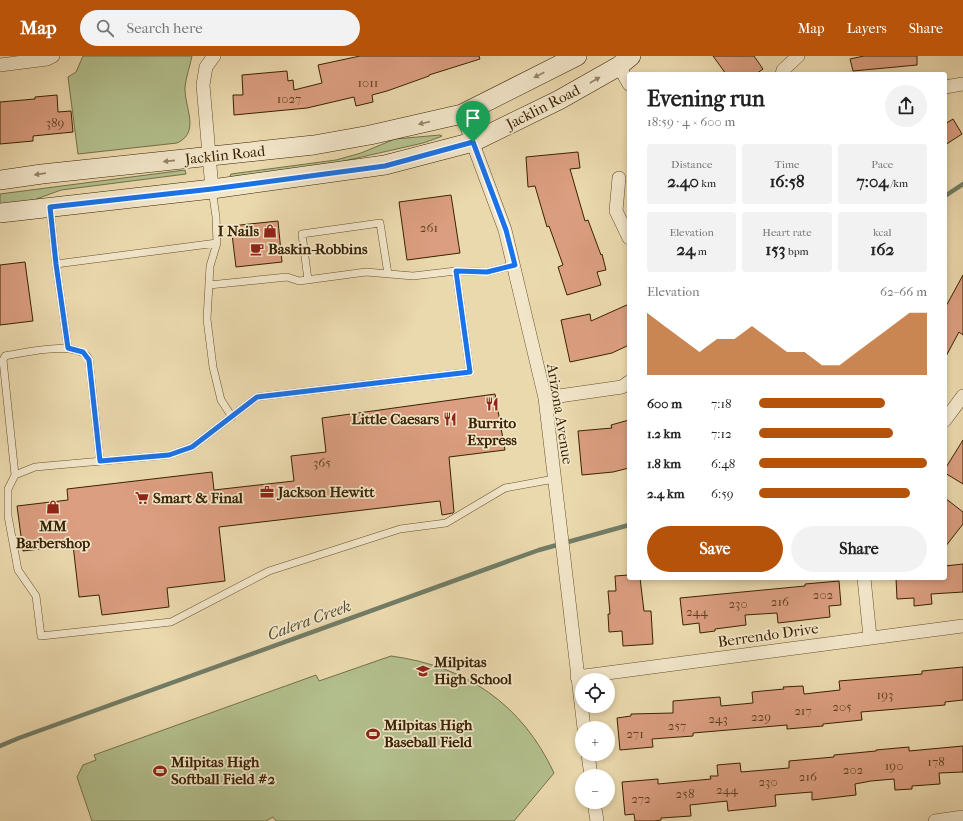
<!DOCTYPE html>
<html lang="en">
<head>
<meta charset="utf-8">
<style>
	body { margin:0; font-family:"IM FELL French Canon",serif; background:#f2f2f2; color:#222; height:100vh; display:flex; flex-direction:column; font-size:15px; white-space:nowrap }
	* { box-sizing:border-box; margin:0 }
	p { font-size:13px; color:#767676 }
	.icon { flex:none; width:22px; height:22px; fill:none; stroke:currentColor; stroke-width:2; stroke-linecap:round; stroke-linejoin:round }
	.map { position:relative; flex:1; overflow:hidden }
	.drawer { position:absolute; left:627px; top:16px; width:320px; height:508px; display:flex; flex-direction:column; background:#fff; border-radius:4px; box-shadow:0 2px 6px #0003 }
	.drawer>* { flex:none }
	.controls { position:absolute; left:575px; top:617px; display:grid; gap:8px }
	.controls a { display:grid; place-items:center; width:40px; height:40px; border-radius:50%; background:#fff; box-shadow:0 2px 6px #0003; font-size:20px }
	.pin { position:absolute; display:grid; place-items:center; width:34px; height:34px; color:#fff; margin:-41px -17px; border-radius:50% 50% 50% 0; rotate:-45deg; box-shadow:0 0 4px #0007 }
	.pin .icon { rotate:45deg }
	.round { display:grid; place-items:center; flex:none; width:42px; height:42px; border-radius:21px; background:#f2f2f2 }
	.overview { display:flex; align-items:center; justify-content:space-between; height:68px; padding:0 20px }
	h1 { font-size:22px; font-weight:700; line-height:30px }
	.figures { display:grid; grid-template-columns:repeat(3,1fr); gap:6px; height:68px; padding:4px 20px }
	.figures div { display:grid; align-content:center; border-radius:4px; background:#f2f2f2; text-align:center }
	.figures b { font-size:17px; font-weight:700 }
	.figures small { font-size:11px; font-weight:400 }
	.figures p { font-size:11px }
	.chart { height:112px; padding:8px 20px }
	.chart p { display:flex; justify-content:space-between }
	.chart svg { width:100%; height:72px; margin-top:4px; fill:#b45309; opacity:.7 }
	.primary-button { display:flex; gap:8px; margin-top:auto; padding:8px 20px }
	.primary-button a { flex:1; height:46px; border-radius:24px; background:#b45309; color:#fff; font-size:16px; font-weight:700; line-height:46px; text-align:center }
	.primary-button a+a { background:#f2f2f2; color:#222 }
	ul { padding:0 20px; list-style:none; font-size:13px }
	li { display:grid; grid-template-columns:64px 48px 1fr; align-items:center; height:30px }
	li i { height:10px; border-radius:5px; background:#b45309 }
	header { display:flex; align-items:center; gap:24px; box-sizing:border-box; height:56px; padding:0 20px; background:#b45309; color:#fff }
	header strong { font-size:19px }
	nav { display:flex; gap:22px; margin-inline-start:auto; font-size:14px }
	.search { width:280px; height:36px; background:#f2f2f2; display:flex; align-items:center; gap:10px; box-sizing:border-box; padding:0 14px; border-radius:22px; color:#767676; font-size:15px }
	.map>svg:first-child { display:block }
	.green { fill:#b3c08e; stroke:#767148 }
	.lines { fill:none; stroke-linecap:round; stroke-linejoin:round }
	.stream { stroke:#727d66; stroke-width:4.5 }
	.building { fill:#db9e80; stroke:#3a2201 }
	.service-casing { stroke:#66502c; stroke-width:8 }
	.minor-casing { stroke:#66502c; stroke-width:14 }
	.secondary-casing { stroke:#3a2201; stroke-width:20 }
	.service { stroke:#f2e6ca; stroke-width:7 }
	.minor { stroke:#f2e6ca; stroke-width:13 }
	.secondary { stroke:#f2e6ca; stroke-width:19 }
	.oneway { fill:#968466 }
	.route-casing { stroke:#fff; stroke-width:8 }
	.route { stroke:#1a73e8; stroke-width:5 }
	.labels { text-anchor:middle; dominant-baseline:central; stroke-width:3.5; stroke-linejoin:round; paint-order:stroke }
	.number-label { font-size:13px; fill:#624121 }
	.street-label { font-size:15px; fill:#3a2201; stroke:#f2e6ca }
	.poi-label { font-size:15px; font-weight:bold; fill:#3a2201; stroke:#f2e6ca; text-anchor:start }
	.water-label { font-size:16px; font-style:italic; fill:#565033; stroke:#f2e6ca }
</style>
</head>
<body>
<header>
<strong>Map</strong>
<div class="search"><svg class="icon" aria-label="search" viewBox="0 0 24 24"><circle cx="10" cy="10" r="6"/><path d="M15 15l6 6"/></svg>Search here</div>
<nav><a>Map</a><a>Layers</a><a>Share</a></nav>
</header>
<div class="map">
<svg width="963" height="765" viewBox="0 0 963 765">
	<rect width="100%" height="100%" fill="#ebd9ae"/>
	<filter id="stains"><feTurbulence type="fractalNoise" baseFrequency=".005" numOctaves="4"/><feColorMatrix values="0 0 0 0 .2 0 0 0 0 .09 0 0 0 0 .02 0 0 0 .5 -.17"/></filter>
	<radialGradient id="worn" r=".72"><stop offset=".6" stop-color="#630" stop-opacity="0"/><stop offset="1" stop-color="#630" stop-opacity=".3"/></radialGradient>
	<!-- green -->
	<path class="green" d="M83 0H192C190 10 186 21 185 31 184 51 201 76 177 87L78 98 68 21 76 16Z
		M440 79 442 80 440 81 423 87 335 107 232 121 230 120 231 118 336 104 361 97 395 83Z
		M185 114 186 118 61 134 31 145 0 149V138Z
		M391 600C466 610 522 648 554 717L514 765H276L273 761 266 765H92L77 721 83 709 96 704 94 699 316 619 319 625Z"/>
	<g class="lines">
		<!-- stream -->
		<path class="stream" d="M945 140 963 128
			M0 690 19 682 539 494 629 469"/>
	</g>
	<!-- building -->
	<path class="building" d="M360 0H479L480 3 429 19V20L387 35 372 39 373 46 356 50 354 41 307 52 234 59 233 39H243L242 19 287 15 288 25 293 24 294 34 322 27 318 9Z
		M713 0H754L763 13 756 18H726Z
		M864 0H917V9L853 15 850 3Z
		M57 39 58 56 71 55 73 76 33 80V85L0 88V46L35 43V41Z
		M953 63 962 78 945 89V68Z
		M578 96 580 112 570 113 585 165 588 164 601 199 602 198 606 214 597 216 601 229 567 239 558 211 563 209 549 170 547 171 535 130 528 131 526 101Z
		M451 139 460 197 407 204 399 146Z
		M278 165 282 206 236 211 231 170Z
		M25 206 33 265 0 269V209Z
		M963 219V279L959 276 945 302V252Z
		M629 248V289L612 297 570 306 561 264 590 258 591 265Z
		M495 338 505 394 449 401 454 456 453 457 442 459 440 445 219 471 225 525 167 532 169 551 102 559 99 539 79 541 73 489 23 495 17 450 68 444 67 433 212 416 214 434 294 425 291 400 326 396 322 362Z
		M629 364V412L613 416 582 419 578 375 612 372 611 369Z
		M963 384V428L945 417V413Z
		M945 442 963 456V468L945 491Z
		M963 508V536L931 538 932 548 914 550V542L897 543 896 522H945V510Z
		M629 519V522H640L644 555H651L653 588 623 590 622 575 609 576 608 558H610L608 535H616L615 520Z
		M839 525 841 549 829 550 830 561 778 567 777 557 745 559 746 569 715 573V575L700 577 699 567 683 569 680 542 805 530V528Z
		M963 611V644L945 646V649L861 656 862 664 823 668V670L787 673V669L693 677V680L652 683 653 691 620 694 617 662 631 660V658L673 657V645L720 641 721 650 753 647 752 636 784 633 783 631 803 630 804 638 840 634 839 625 922 618V615Z
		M963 690V716L939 717 940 728 912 730V733L895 734 894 723 871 725 855 728 856 739 812 744V736L775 739 776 750 728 755 727 745 690 749 691 760 661 762V764L655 765H635L634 758 625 759 622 726 658 723V728L711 723 710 720H718L717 709 740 707 741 716 789 712V705L834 701V699L876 695V694L909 691V695Z"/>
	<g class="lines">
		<!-- service casing -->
		<g class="service-casing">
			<path id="service" d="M212 133 216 161 217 187 210 210 207 263 213 311 221 344 232 361
				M50 151 56 208 68 292
				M56 208 217 187
				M308 224 302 178 380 167 388 218
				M209 229 287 221 299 225 366 216 413 220 456 215 487 216 515 209
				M100 405 89 303C79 284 28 296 9 299L5 300 3 304 15 419 8 433V460L18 514 36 540 41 580 171 566 269 515 400 473 446 467 505 432 554 423
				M15 419 35 411 169 399 192 391 257 341 470 316 456 215"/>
		</g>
		<!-- minor casing -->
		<g class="minor-casing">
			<path id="minor" d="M0 9 47 3 53 0
				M619 10 629 28
				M782 18 783 14 798 0
				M945 31 963 28
				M462 58 505 174 545 342 584 672
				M619 122 616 155 629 182
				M212 133 203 29 206 11 214 0
				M545 342 622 331 629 326
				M945 364 963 340
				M864 522 870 581
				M577 621 963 570
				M588 698 591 720
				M594 746 597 765
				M935 765 963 761"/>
		</g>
		<!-- secondary casing -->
		<g class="secondary-casing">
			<path id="secondary" d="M0 124 42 118 314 89 370 79 462 58 577 0
				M0 157 212 133 385 109 473 86 559 44 619 10 631 0"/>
		</g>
		<!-- service -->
		<use href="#service" class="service"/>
		<!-- minor -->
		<use href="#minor" class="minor"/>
		<!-- secondary -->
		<use href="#secondary" class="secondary"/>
	</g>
	<!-- one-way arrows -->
	<defs><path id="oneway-solid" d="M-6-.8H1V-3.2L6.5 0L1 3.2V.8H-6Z"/></defs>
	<g class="oneway">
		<use href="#oneway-solid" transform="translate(539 19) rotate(153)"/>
		<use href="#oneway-solid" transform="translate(595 24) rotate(-30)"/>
		<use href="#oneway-solid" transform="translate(424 67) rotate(167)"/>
		<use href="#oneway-solid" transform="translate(169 105) rotate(174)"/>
		<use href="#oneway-solid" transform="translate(40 118) rotate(172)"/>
	</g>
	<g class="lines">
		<!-- route casing -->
		<g class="route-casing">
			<path id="route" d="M473 86 506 174 515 209 487 216 456 215 470 316 257 341 192 391 169 399 100 405 89 304 83 296 68 292 56 208 50 151 212 133 385 110Z"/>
		</g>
		<!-- route -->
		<use href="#route" class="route"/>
	</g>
	<!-- icons -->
	<defs>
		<g id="shop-bare" transform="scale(1.08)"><path d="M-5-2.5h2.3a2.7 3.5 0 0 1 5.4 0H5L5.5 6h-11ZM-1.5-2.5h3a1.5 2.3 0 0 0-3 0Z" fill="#8f2418" stroke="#f2e6ca" stroke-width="2.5" paint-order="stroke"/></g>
		<g id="cafe-bare" transform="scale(1.08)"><path d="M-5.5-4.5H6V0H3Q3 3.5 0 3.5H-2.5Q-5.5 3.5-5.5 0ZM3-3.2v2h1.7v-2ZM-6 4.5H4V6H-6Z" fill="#8f2418" stroke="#f2e6ca" stroke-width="2.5" paint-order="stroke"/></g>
		<g id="restaurant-bare" transform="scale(1.08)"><path d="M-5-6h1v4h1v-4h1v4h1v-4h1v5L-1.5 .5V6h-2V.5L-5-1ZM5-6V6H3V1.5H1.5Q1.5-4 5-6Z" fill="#8f2418" stroke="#f2e6ca" stroke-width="2.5" paint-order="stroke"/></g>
		<g id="office-bare" transform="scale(1.08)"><path d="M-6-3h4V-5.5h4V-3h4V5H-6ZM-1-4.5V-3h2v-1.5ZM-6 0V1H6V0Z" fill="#8f2418" stroke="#f2e6ca" stroke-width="2.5" paint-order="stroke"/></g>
		<g id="supermarket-bare" transform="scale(1.08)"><path d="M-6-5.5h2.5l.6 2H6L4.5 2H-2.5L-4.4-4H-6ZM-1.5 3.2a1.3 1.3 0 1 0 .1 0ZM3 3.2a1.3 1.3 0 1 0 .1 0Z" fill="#8f2418" stroke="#f2e6ca" stroke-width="2.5" paint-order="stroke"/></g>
		<g id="school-bare" transform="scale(1.08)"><path d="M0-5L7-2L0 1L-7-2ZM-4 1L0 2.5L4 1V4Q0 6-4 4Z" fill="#8f2418" stroke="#f2e6ca" stroke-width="2.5" paint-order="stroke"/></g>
		<g id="stadium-bare" transform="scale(1.08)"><path d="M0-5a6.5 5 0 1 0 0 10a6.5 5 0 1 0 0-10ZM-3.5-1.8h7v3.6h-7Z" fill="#8f2418" stroke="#f2e6ca" stroke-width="2.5" paint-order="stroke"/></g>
	</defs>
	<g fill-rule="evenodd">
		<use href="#shop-bare" x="270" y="175"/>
		<use href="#cafe-bare" x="257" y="193"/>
		<use href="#restaurant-bare" x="492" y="348"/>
		<use href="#restaurant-bare" x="450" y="363"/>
		<use href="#office-bare" x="267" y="436"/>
		<use href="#supermarket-bare" x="142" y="442"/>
		<use href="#shop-bare" x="53" y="451"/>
		<use href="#school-bare" x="423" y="615"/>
		<use href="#stadium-bare" x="373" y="678"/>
		<use href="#stadium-bare" x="160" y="715"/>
	</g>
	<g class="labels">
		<!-- number labels -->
		<g class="number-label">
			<text x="368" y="26">1011</text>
			<text x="289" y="42">1027</text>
			<text x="55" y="66">389</text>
			<text x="429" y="171">261</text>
			<text x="322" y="406">365</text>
			<text x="823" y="538">202</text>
			<text x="780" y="545">216</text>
			<text x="738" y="547">230</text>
			<text x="697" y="555">244</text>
			<text x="885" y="638">193</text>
			<text x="842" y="650">205</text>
			<text x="803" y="654">217</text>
			<text x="761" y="660">229</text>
			<text x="718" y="662">243</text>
			<text x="677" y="669">257</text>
			<text x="635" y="677">271</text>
			<text x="936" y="705">178</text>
			<text x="894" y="709">190</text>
			<text x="853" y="713">202</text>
			<text x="808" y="720">216</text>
			<text x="768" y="725">230</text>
			<text x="727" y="733">244</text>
			<text x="685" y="737">258</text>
			<text x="641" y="742">272</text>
		</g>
		<!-- street labels -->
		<g class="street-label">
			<text transform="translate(543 51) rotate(-27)">Jacklin Road</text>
			<text transform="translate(225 99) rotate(-6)">Jacklin Road</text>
			<text transform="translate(560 358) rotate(81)">Arizona Avenue</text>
			<text transform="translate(768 579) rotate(-8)">Berrendo Drive</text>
		</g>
		<!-- poi labels -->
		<g class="poi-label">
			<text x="259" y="175" text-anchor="end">I Nails</text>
			<text x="268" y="193">Baskin-Robbins</text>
			<text x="439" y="363" text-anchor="end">Little Caesars</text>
			<text x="492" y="367" text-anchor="middle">Burrito<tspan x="492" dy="17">Express</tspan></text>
			<text x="278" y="436">Jackson Hewitt</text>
			<text x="153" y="442">Smart &amp; Final</text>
			<text x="53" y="470" text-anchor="middle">MM<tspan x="53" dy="17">Barbershop</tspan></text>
			<text x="434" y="606">Milpitas<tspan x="434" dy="17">High School</tspan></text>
			<text x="384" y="669">Milpitas High<tspan x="384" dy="17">Baseball Field</tspan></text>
			<text x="171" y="706">Milpitas High<tspan x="171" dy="17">Softball Field #2</tspan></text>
		</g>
		<!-- water labels -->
		<g class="water-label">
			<text transform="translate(309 564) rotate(-20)">Calera Creek</text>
		</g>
	</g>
	<rect width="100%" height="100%" filter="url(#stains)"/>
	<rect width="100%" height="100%" fill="url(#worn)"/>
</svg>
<div class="controls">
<a><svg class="icon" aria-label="locate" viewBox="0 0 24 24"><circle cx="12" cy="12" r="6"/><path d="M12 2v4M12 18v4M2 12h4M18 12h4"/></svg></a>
<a>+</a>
<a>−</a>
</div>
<div class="pin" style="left:473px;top:86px;background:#1e9e55"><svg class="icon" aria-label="arrive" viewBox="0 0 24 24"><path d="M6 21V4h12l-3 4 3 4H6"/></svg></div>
<section class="drawer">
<div class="overview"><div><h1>Evening run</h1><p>18:59 · 4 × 600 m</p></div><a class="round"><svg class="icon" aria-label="share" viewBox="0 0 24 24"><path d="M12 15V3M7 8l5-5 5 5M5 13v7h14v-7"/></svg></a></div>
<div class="figures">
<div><p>Distance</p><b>2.40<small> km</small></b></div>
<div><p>Time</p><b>16:58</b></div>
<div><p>Pace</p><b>7:04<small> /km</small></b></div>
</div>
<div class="figures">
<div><p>Elevation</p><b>24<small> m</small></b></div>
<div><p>Heart rate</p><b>153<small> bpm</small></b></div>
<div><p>kcal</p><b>162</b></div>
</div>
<div class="chart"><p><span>Elevation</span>62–66 m</p>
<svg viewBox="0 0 160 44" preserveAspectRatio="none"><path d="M0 44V6L10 14L20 22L30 30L40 22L50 22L60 14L70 22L80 30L90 30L100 38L110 38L120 30L130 22L140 14L150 6L160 6V44z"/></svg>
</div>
<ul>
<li><b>600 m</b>7:18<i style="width:75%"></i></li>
<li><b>1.2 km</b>7:12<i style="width:80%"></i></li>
<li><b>1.8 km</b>6:48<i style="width:100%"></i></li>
<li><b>2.4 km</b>6:59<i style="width:90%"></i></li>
</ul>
<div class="primary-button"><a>Save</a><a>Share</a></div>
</section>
</div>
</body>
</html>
